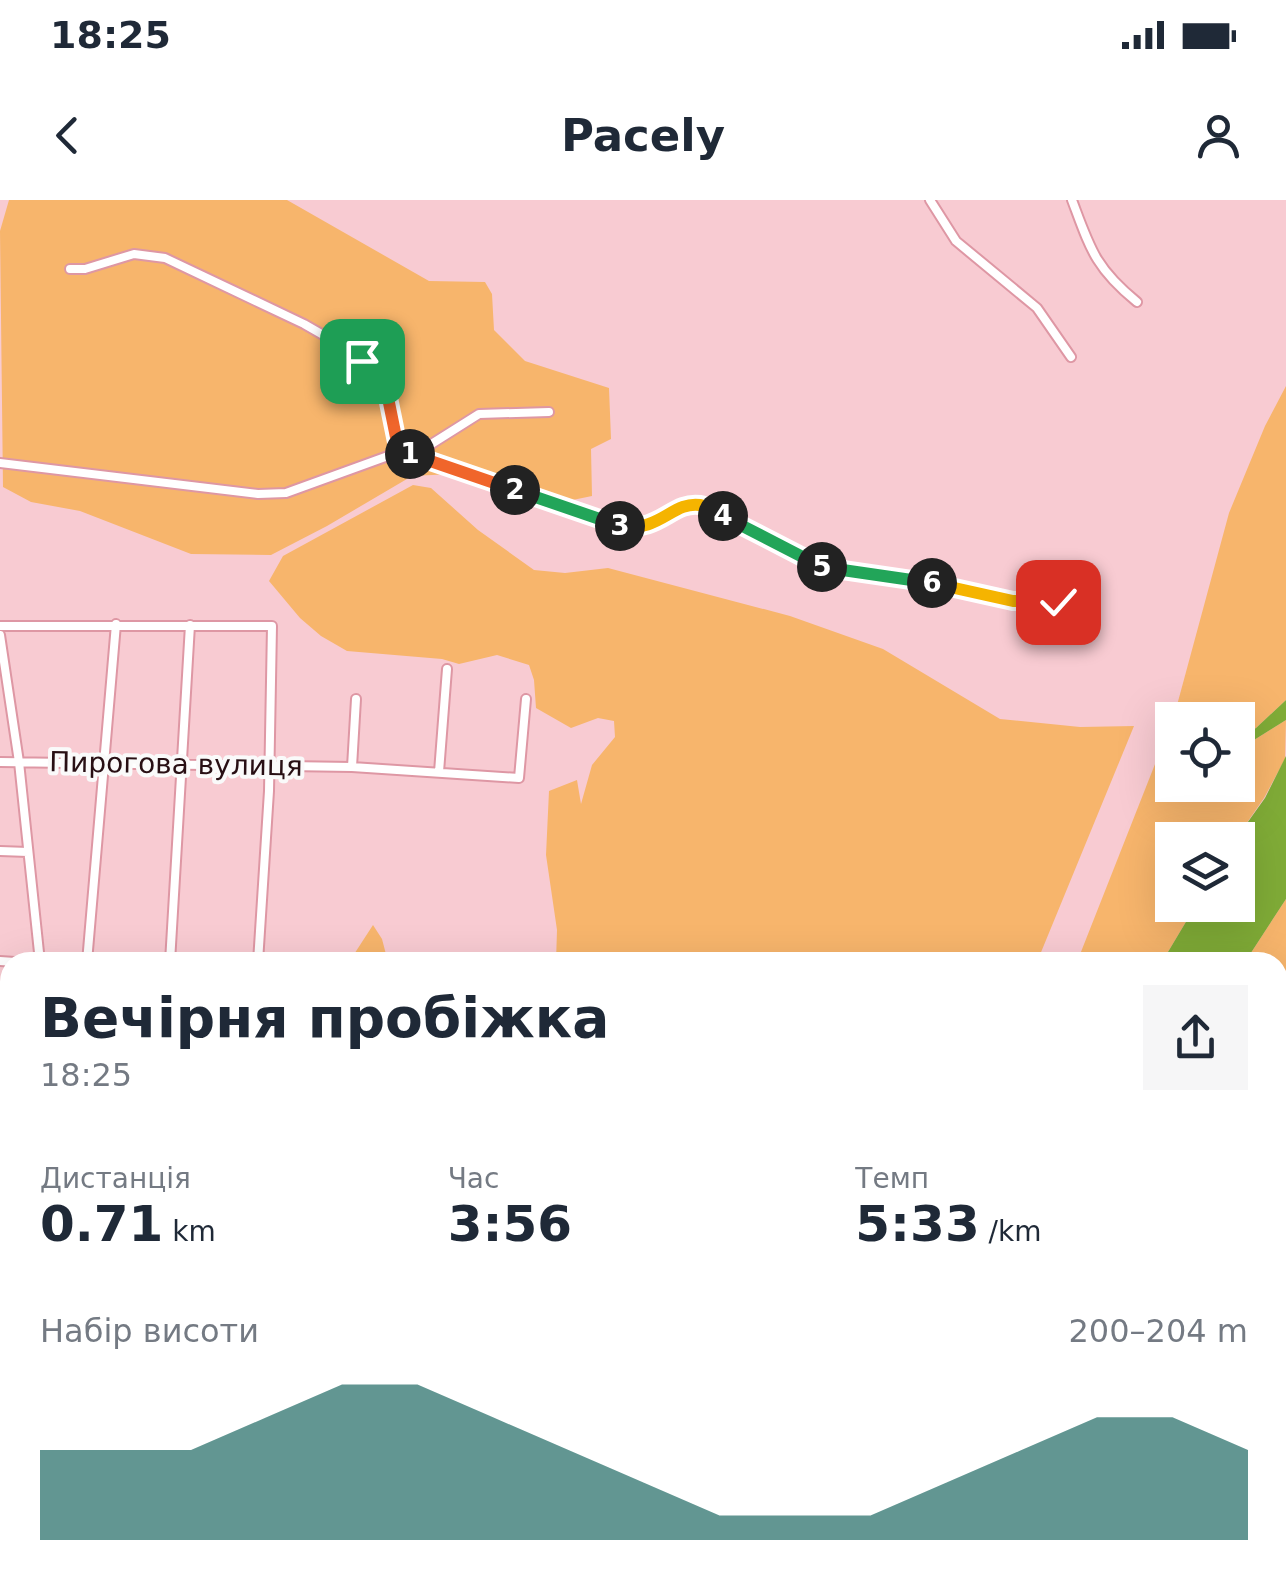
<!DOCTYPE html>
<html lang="uk">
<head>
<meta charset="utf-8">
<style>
	body { margin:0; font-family:"DejaVu Sans",sans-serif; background:#f6f6f7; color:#1f2937; height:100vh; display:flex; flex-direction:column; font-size:38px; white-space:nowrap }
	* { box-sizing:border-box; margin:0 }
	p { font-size:32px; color:#747a83 }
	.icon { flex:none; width:55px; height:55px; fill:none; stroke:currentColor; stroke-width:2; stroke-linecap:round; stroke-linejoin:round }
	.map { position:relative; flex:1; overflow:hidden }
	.panel { position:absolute; left:0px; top:752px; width:1288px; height:642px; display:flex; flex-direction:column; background:#fff; border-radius:30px 30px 0 0; box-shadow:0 10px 40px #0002 }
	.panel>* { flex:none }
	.fabs { position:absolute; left:1155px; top:502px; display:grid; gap:20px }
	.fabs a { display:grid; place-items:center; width:100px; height:100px; border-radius:0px; background:#fff; box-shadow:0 10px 40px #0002; font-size:50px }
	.pin { position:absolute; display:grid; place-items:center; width:85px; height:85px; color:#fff; margin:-42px; border-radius:20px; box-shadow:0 5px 15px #0006 }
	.km { position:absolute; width:50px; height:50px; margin:-25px; border-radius:50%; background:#222; color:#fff; font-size:28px; line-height:50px; text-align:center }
	.round { display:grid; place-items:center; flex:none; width:105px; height:105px; border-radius:0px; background:#f6f6f7 }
	.headline { display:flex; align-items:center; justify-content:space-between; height:170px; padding:0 40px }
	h1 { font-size:55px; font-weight:800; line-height:75px }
	.metrics { display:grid; grid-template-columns:repeat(3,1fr); gap:15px; height:170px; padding:10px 40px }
	.metrics div { display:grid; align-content:center }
	.metrics b { font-size:50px; font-weight:800 }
	.metrics small { font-size:28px; font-weight:400 }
	.metrics p { font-size:28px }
	.chart { height:280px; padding:20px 40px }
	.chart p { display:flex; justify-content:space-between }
	.chart svg { width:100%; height:180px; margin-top:10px; fill:#216b65; opacity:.7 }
	.status { display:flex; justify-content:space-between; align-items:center; height:70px; padding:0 50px; background:#fff; direction:ltr }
	.status svg { height:28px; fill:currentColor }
	header { display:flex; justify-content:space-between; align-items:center; height:130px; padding:0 40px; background:#fff; font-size:45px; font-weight:800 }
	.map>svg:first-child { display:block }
	.green { fill:#f7b56c }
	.water { fill:#80ac37 }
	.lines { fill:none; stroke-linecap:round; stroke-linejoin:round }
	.minor-casing { stroke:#de97a4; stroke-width:12 }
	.minor { stroke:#fff; stroke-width:8 }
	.split-1-casing { stroke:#fff; stroke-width:20 }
	.split-2-casing { stroke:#fff; stroke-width:20 }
	.split-3-casing { stroke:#fff; stroke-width:20 }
	.split-4-casing { stroke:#fff; stroke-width:20 }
	.split-5-casing { stroke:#fff; stroke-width:20 }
	.split-6-casing { stroke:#fff; stroke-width:20 }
	.split-7-casing { stroke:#fff; stroke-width:20 }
	.split-1 { stroke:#f0652b; stroke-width:12 }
	.split-2 { stroke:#f0652b; stroke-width:12 }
	.split-3 { stroke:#22a559; stroke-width:12 }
	.split-4 { stroke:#f5b400; stroke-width:12 }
	.split-5 { stroke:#22a559; stroke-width:12 }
	.split-6 { stroke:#22a559; stroke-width:12 }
	.split-7 { stroke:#f5b400; stroke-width:12 }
	.labels { text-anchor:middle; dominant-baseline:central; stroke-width:8; stroke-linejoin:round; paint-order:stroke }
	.street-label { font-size:28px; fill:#280f14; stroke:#fafafa }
</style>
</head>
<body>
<div class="status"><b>18:25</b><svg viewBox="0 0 49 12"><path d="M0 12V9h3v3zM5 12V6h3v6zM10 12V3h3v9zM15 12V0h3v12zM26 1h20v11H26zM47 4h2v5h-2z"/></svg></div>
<header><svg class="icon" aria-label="back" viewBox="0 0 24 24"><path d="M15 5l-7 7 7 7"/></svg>Pacely<svg class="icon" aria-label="person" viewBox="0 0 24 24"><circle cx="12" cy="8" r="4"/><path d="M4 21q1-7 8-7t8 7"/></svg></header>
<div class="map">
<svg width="1286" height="1394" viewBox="0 0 1286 1394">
	<rect width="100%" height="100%" fill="#f8cbd2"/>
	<!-- green -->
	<path class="green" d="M9 0H287L429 81 485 82 492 94 494 130 525 161 609 188 611 239 591 249 592 296 558 303 472 273 412 276 327 326 271 355 191 354 80 311 31 302 3 287 0 31Z
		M1286 186V500L1256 528 1238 538V520H1173L1229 313 1265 226Z
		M413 285 431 288 478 330 534 370 565 373 608 368 790 416 883 449 1000 519 1080 527 1134 526 1037 762H556L557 730 546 655 549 591 577 580 581 604 592 565 615 537 614 521 598 518 571 528 536 508 534 480 529 465 497 455 459 464 442 459 347 451 321 436 300 418 269 381 283 356Z
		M1286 520 1285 559 1264 598 1235 640H1172V705H1196L1162 762H1077L1172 521V585H1238V550Z
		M1286 699V930L1278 928V762H1245Z
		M373 725 382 739 388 762H349Z
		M1278 986 1286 990 1285 1269H1278Z
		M2 1104 10 1105V1385H219L229 1394H0Z
		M1286 1274V1394H1210L1214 1385H1278V1277Z
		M289 1385H844L842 1394H284Z
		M884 1385H947L943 1394H881Z
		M1055 1385H1200L1195 1394H1052Z"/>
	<!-- water -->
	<path class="water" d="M1286 500V520L1238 550V538L1256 528Z
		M1286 556V699L1245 762H1162L1196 705H1238L1235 640 1265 598Z
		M947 1385H1055L1052 1394H943Z"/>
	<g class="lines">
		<!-- minor casing -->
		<g class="minor-casing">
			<path id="minor" d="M930 0 956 41 1037 108 1071 157
				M1072 0C1090 48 1095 68 1137 102
				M70 69H85L134 54 165 58 304 124 351 151 386 188 399 252
				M414 255 479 214 549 212
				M0 263 258 294 286 293 399 252 610 325 638 329 685 307 701 305 829 370 899 376 1013 401 1058 402
				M0 426H272L269 591 258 762
				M0 435 19 562 40 762
				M0 562 352 567 519 578 526 499
				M352 567 356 499
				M439 572 447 469
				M0 651 28 652
				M0 761 15 762
				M87 762 116 424
				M170 762 190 425
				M1278 1249 1286 1232
				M1199 1394 1204 1385"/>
		</g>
		<!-- minor -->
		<use href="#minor" class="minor"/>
	</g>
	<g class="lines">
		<!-- split-1 casing -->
		<g class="split-1-casing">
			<path id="split-1" d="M362 161 386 188 399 252 410 254"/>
		</g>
		<!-- split-2 casing -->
		<g class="split-2-casing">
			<path id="split-2" d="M410 254 515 290"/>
		</g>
		<!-- split-3 casing -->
		<g class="split-3-casing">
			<path id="split-3" d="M515 290 620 326"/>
		</g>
		<!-- split-4 casing -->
		<g class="split-4-casing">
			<path id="split-4" d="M620 326C660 333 672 301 700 305 707 306 716 313 723 316"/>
		</g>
		<!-- split-5 casing -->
		<g class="split-5-casing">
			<path id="split-5" d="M723 316 822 367"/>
		</g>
		<!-- split-6 casing -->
		<g class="split-6-casing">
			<path id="split-6" d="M822 367 932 383"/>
		</g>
		<!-- split-7 casing -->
		<g class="split-7-casing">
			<path id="split-7" d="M932 383 1013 401 1058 402"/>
		</g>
		<!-- split-1 -->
		<use href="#split-1" class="split-1"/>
		<!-- split-2 -->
		<use href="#split-2" class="split-2"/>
		<!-- split-3 -->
		<use href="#split-3" class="split-3"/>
		<!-- split-4 -->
		<use href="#split-4" class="split-4"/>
		<!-- split-5 -->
		<use href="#split-5" class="split-5"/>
		<!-- split-6 -->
		<use href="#split-6" class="split-6"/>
		<!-- split-7 -->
		<use href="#split-7" class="split-7"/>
	</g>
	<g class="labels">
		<!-- street labels -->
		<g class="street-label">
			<text transform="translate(176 564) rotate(1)">Пирогова вулиця</text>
		</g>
	</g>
</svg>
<div class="fabs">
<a><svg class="icon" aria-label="locate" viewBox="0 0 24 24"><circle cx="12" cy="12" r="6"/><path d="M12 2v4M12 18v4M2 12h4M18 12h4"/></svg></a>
<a><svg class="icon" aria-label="layers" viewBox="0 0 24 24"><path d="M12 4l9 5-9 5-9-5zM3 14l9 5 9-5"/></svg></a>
</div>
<div class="pin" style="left:362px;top:161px;background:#1e9e55"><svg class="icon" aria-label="arrive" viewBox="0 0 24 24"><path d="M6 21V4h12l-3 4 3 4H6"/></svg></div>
<div class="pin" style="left:1058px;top:402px;background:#d93025"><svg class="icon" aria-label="check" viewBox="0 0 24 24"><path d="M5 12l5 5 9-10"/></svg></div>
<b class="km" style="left:410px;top:254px">1</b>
<b class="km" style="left:515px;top:290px">2</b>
<b class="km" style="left:620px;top:326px">3</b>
<b class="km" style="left:723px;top:316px">4</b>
<b class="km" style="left:822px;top:367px">5</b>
<b class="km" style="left:932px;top:383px">6</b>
<section class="panel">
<div class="headline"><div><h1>Вечірня пробіжка</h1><p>18:25</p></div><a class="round"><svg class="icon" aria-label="share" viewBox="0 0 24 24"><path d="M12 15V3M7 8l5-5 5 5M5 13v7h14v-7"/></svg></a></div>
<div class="metrics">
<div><p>Дистанція</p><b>0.71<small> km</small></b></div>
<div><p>Час</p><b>3:56</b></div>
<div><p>Темп</p><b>5:33<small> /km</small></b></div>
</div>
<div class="chart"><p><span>Набір висоти</span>200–204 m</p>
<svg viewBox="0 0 160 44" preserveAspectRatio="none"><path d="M0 44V22L10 22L20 22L30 14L40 6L50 6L60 14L70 22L80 30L90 38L100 38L110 38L120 30L130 22L140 14L150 14L160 22V44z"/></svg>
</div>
</section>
</div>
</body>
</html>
